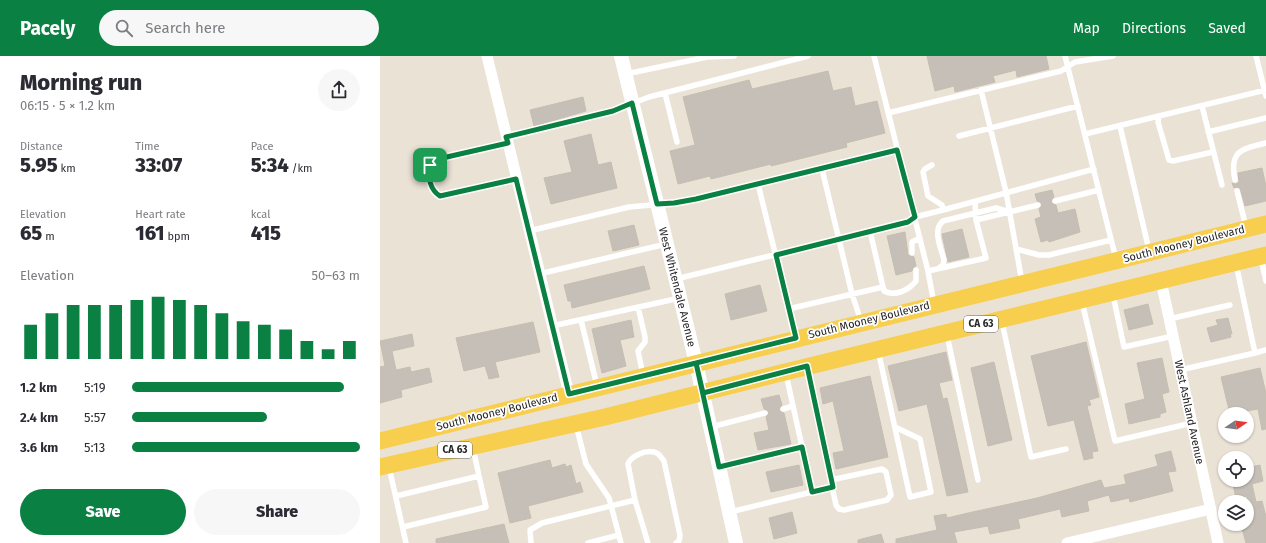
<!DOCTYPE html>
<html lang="en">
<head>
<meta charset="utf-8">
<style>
	body { margin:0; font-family:"Fira Sans",sans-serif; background:#f7f7f7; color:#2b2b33; height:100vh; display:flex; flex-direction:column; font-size:15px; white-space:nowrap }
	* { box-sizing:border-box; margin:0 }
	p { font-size:13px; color:#7c7c81 }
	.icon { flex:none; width:22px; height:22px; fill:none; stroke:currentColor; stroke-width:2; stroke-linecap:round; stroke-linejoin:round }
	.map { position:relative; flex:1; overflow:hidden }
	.panel { display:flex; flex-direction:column; background:#fff; width:380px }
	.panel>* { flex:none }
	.needle { width:26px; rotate:77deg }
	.tools { position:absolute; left:838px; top:351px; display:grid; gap:8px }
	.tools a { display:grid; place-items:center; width:36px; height:36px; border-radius:50%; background:#fff; box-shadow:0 1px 3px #0004; font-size:20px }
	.pin { position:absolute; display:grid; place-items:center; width:34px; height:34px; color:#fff; margin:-17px; border-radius:8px; box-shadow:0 2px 6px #0006 }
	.round { display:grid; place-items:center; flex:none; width:42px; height:42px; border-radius:21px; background:#f7f7f7 }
	.headline { display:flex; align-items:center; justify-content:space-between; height:68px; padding:0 20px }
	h1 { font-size:22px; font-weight:800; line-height:30px }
	.stats { display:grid; grid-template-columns:repeat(3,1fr); gap:6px; height:68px; padding:4px 20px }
	.stats div { display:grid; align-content:center }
	.stats b { font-size:20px; font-weight:800 }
	.stats small { font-size:11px; font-weight:400 }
	.stats p { font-size:11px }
	.chart { height:112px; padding:8px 20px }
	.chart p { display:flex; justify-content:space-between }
	.chart svg { width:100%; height:72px; margin-top:4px; stroke:#0b8043; stroke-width:6 }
	.action { display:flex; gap:8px; margin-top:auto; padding:8px 20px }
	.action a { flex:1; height:46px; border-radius:24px; background:#0b8043; color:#fff; font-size:16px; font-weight:800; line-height:46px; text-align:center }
	.action a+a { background:#f7f7f7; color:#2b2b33 }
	ul { padding:0 20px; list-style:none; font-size:13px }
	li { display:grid; grid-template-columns:64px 48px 1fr; align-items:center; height:30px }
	li i { height:10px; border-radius:5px; background:#0b8043 }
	header { display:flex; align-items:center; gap:24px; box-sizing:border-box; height:56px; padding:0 20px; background:#0b8043; color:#fff }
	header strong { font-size:19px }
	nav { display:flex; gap:22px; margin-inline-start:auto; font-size:14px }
	.search { width:280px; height:36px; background:#f7f7f7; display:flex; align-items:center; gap:10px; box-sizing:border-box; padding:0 14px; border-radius:22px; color:#7c7c81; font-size:15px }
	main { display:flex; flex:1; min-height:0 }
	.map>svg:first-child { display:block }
	.building { fill:#c5bfb7; stroke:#c5beb0 }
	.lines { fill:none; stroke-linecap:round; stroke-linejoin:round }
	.service { stroke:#fff; stroke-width:5.5 }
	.minor { stroke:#fff; stroke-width:11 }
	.tertiary { stroke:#fff; stroke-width:14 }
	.primary { stroke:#f8ce4e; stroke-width:17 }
	.route-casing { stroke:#fff; stroke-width:8 }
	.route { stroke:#0b8043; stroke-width:5 }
	.labels { text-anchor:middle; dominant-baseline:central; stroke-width:3.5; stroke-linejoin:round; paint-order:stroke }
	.shield { fill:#fff; stroke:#676767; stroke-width:1 }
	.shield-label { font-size:10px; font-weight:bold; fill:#262626 }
	.street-label { font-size:11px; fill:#262626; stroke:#fff }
</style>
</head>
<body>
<header>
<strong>Pacely</strong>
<div class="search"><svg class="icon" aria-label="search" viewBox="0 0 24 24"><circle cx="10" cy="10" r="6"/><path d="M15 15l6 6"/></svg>Search here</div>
<nav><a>Map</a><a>Directions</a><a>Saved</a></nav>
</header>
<main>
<section class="panel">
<div class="headline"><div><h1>Morning run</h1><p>06:15 · 5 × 1.2 km</p></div><a class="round"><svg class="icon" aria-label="share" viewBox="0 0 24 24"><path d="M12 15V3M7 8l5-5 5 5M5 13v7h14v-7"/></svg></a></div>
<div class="stats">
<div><p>Distance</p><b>5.95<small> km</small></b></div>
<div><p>Time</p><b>33:07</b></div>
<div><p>Pace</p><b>5:34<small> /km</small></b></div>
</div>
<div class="stats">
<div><p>Elevation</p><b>65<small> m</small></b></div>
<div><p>Heart rate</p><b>161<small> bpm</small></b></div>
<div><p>kcal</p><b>415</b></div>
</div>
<div class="chart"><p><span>Elevation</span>50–63 m</p>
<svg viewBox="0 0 160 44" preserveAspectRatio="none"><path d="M5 44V23M15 44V16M25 44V11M35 44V11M45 44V11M55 44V8M65 44V6M75 44V8M85 44V11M95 44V16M105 44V21M115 44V23M125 44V26M135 44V33M145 44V38M155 44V33"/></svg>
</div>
<ul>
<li><b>1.2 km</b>5:19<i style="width:93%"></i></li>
<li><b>2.4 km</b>5:57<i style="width:59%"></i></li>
<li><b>3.6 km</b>5:13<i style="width:100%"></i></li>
</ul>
<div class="action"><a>Save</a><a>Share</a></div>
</section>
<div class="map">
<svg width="886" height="487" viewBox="0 0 886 487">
	<rect width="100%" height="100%" fill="#ebe2d6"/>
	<!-- building -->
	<path class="building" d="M547 0H666L669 13 637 21 636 14 613 20 615 26 575 36 574 30 555 35Z
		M448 15 453 35 471 31 475 50 497 45 505 77 466 87 467 91 391 110V108L331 123 330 120 298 128 290 95 315 89 303 41 369 24 372 33Z
		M203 41 206 55 154 70 150 54Z
		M211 78 218 109 231 106 237 132 171 148 164 122 192 116 184 85Z
		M882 112 886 130V145L865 150 860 132 856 131 854 132 852 127 856 128 859 126 858 117Z
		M672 134 674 141 671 146 676 149 678 157 695 153 700 176 669 186 668 184 661 186 655 163 661 161 659 153 662 148 657 145 655 138Z
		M254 169 259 189 233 195 228 175Z
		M582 173 589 201 568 206 562 178Z
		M525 176 528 199 534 201 536 210 533 212 532 215 516 219 507 180Z
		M264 210 270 233 192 252 191 245H188L184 229Z
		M380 229 387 255 351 264 345 238Z
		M768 248 773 268 749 274 744 254Z
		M848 262 852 278H850L851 281 831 286 827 272 838 269 836 264Z
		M251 264 254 281 240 284 246 310 222 317 212 273Z
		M153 266 160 296 115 306 119 321 109 323 105 310 84 315 76 282Z
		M32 278 34 290 12 295 16 314 30 311 31 316 49 312 52 326 21 334 22 341 0 347V311L5 310 0 285Z
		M706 286 719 341 709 344 711 349 707 350 718 395 712 396 713 402 704 404 694 364 668 370 651 300Z
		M566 296 572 324 559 327 563 343 567 342 588 436 567 440 547 348 519 355 508 310Z
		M782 302 789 336 782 338 786 356 780 358V361L749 368 745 348 765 343 757 307Z
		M614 306 632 384 608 390 591 312Z
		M880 312 886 337V373L882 374 878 353 850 358 841 321Z
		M490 320 508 401 456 413 453 397 464 395 453 345 443 348 440 332Z
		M399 339 402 349 399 354 404 357 411 388 378 394 374 377 389 374 386 361 389 356 384 353 381 343Z
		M791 395 796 415 788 416 793 435 750 446 749 442 731 446 729 439 707 445 709 455 682 461 680 453 638 463 640 472 610 478 608 470 574 476 577 487H516V483L557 474 554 460 566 458 567 462 588 457 657 442 721 424 724 432 746 428 744 419 778 410 775 399Z
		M170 404 172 412 185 408 186 411 191 409 196 428 200 426 203 436 148 450 151 462 130 467 118 417Z
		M419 409 423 429 391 436 386 416Z
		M880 409 883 425 872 428 876 446 882 445 886 461V487H866L861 469 871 466 867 450V440L856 442 853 429 859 428 858 424H867V412Z
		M412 456 417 477 394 483 389 462Z
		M124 468 129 487H56V483Z
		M501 478 504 487H478V484Z"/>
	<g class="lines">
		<!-- service -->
		<path class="service" d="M494 0 548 215 554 248
			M685 0 736 203
			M876 0 886 40
			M246 18 327 1 354 0
			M601 34 626 136 642 226
			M285 37 297 86
			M822 50 842 129
			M508 57 681 15 695 6 733 0
			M779 60 778 66 789 104 793 105 833 96
			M740 70 769 194
			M828 76 886 62
			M705 78 886 34
			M579 80 698 50
			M126 81 233 55 269 41 428 0
			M128 87 53 105C44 115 49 133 60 140L136 123
			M552 109 545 113 543 116 548 140 562 149 563 154 714 113
			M442 113 472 238 481 265
			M855 124C849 95 861 93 886 87
			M378 128 416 282
			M857 135 866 171
			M675 145 719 134
			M596 164 658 149
			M149 175 249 151 294 147 316 143 517 94
			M636 193 659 199H669L731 184
			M532 197V186L540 182
			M881 203 886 225
			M856 208 875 297 886 294
			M559 212 563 209 564 204C561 192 552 174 563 165L616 152 630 156
			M548 215 606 202 596 164 595 147
			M159 218 286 188
			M296 223 528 166 535 161 563 154
			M503 231 504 235C515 241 529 234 536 225V214
			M733 239 744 291 793 280
			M702 246 735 385 812 367
			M258 251 265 281V286L258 295 263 319
			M408 253 503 231 490 175
			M789 263 850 249
			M201 264 217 330
			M622 266 651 401 686 393
			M172 270 300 242
			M567 279 598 424
			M498 294 530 441 551 436 540 383 515 371
			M427 312 456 449 459 453 464 454 507 444 511 439 506 416 502 413 451 424
			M800 314 875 297
			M403 353 413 350
			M196 369 206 408 229 442 241 487
			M331 371 385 357
			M93 392 99 420
			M9 411 26 487
			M339 411 422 391
			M432 436 453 431
			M16 440 99 420 106 451 23 471
			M350 456 432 436 406 318
			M151 487 150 474 162 467 255 444
			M208 487 239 479
			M268 487 255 444 248 408C251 400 265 394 274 396 279 397 281 401 284 405L300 479 299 485 296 487"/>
		<!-- minor -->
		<path class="minor" d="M107 0 189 338
			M781 225 838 487
			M687 487 831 453"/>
		<!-- tertiary -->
		<path class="tertiary" d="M241 0 316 307 356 487"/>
		<!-- primary -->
		<path class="primary" d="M0 385 886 168
			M0 411 225 361 405 316 886 199"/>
	</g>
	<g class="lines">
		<!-- route casing -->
		<g class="route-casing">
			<path id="route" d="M50 109C47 120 50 134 60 140L136 123 189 338 316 307 323 337 427 310 453 431 432 436 422 391 339 411 316 307 416 282 396 199 528 166 535 161 517 94 316 143 294 147 277 148 252 47 233 55 126 81 128 87 58 103 50 109"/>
		</g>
		<!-- route -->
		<use href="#route" class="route"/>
	</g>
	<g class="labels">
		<!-- shield labels -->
		<g class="shield">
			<rect x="584" y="260" width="34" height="16" rx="3"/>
			<rect x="58" y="386" width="34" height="16" rx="3"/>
		</g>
		<g class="shield-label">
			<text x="601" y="268">CA 63</text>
			<text x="75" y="394">CA 63</text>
		</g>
		<!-- street labels -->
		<g class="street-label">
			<text transform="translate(804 188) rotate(-14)">South Mooney Boulevard</text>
			<text transform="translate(297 231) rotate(76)">West Whitendale Avenue</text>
			<text transform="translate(489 264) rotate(-14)">South Mooney Boulevard</text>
			<text transform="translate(117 356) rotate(-14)">South Mooney Boulevard</text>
			<text transform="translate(809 356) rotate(78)">West Ashland Avenue</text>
		</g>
	</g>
</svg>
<div class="tools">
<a><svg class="needle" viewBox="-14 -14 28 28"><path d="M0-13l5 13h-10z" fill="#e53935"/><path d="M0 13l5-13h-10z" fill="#7c7c81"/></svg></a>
<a><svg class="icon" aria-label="locate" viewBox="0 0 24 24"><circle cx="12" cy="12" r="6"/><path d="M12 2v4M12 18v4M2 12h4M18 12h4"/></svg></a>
<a><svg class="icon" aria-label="layers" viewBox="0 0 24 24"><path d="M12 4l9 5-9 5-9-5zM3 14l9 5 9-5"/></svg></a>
</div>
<div class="pin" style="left:50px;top:109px;background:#1e9e55"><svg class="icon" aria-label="arrive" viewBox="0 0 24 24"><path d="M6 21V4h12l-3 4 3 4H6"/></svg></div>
</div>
</main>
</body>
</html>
